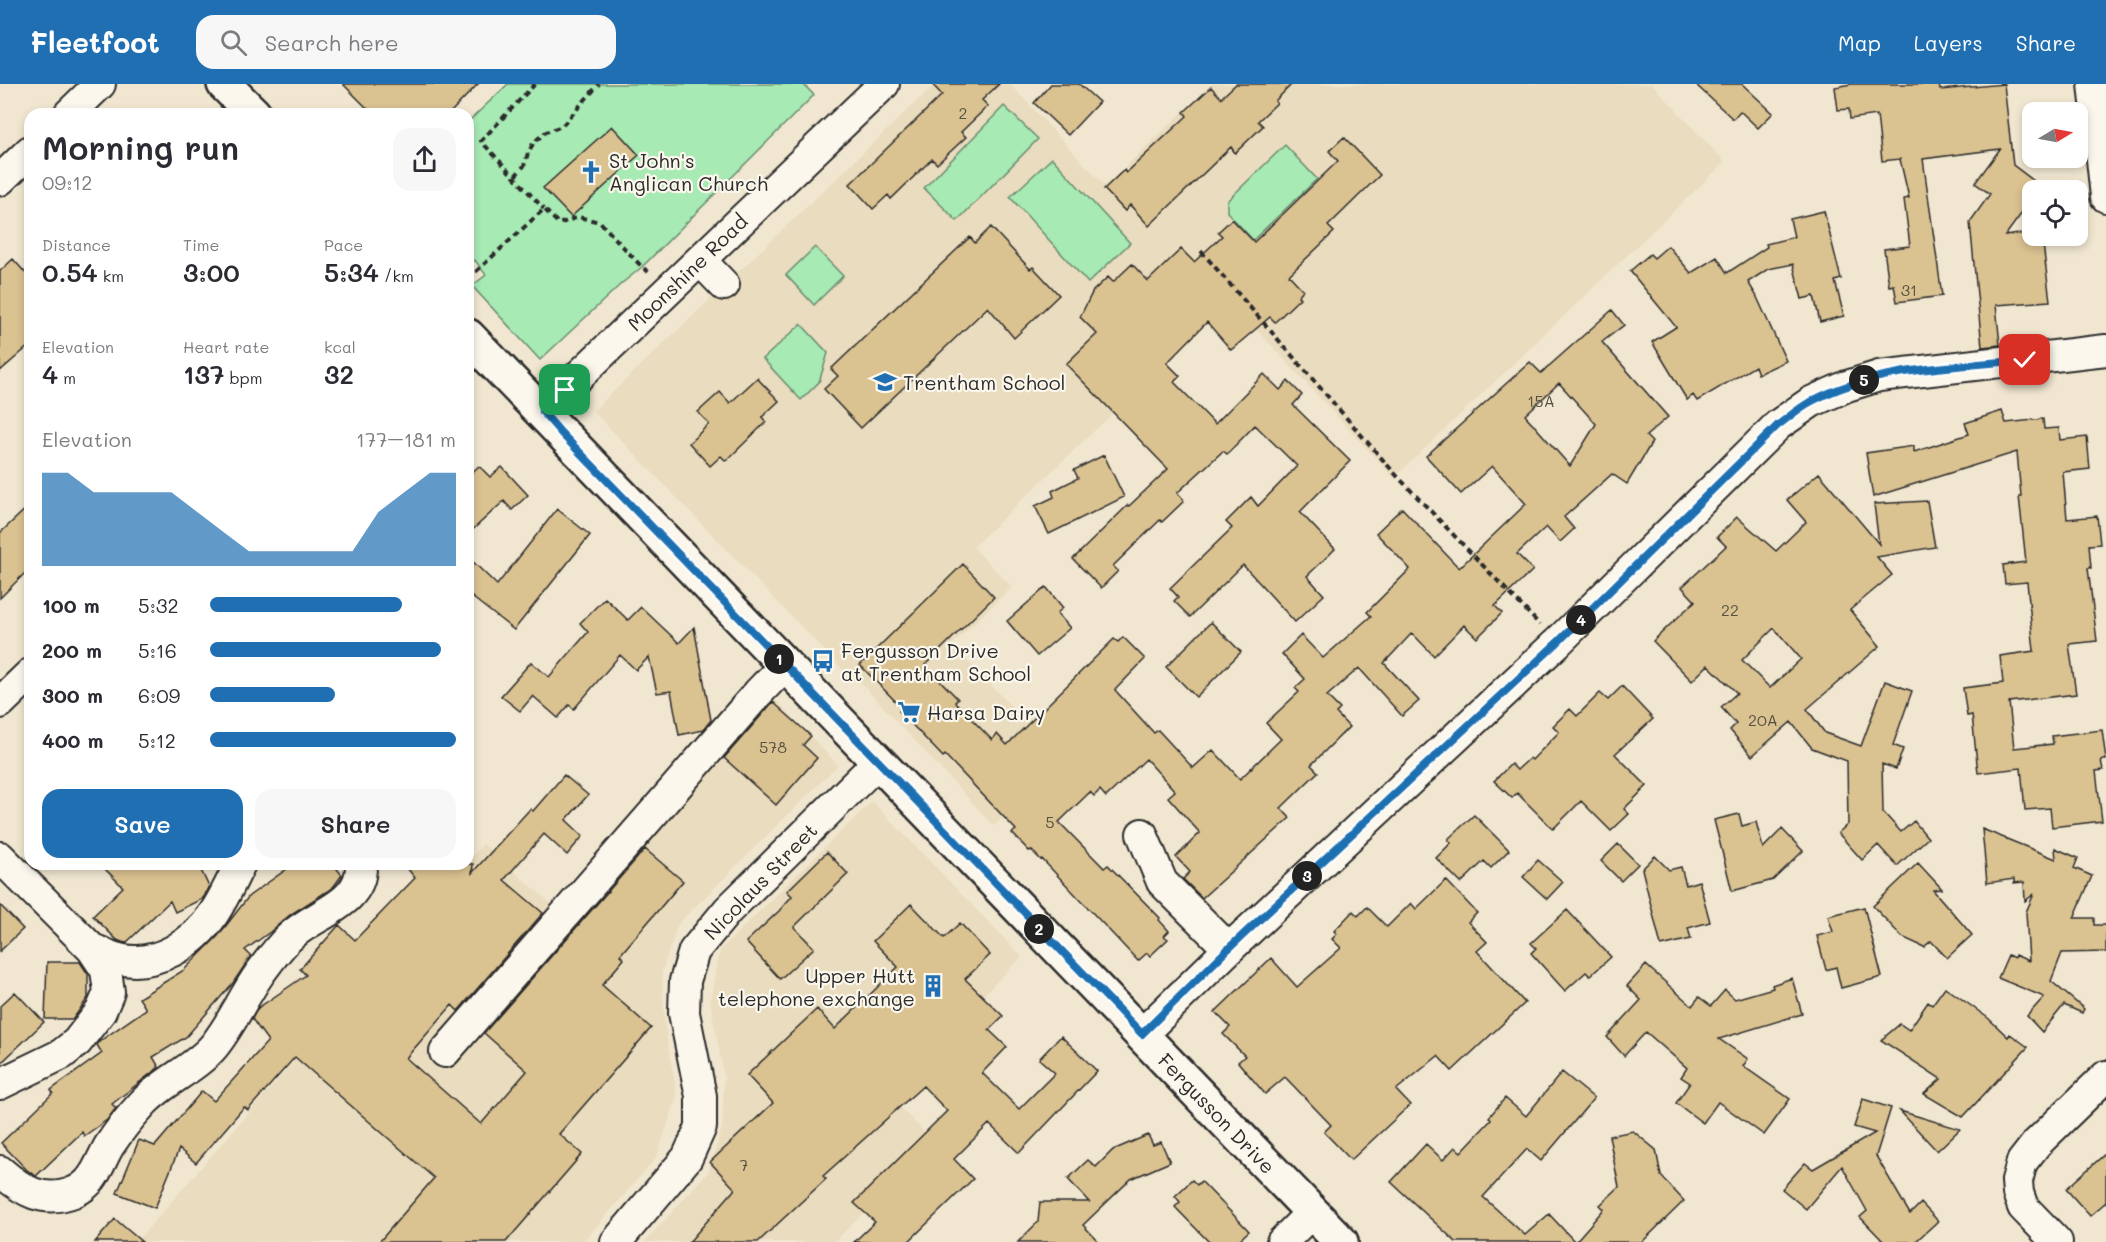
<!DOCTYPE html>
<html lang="en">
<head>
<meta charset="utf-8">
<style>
	body { margin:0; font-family:Mali,sans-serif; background:#f7f7f7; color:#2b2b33; height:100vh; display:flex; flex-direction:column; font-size:22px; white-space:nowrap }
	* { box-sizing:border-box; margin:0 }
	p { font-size:20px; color:#7c7c81 }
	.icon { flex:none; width:33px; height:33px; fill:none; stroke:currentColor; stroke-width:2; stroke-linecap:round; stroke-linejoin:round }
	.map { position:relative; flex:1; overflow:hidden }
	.sheet { position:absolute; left:24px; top:24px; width:450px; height:762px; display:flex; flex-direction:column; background:#fff; border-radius:18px; box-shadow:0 3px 9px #0003 }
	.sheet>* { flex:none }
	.needle { width:39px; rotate:80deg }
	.controls { position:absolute; left:2022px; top:18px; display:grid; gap:12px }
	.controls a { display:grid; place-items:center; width:66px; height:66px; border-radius:12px; background:#fff; box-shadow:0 3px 9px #0003; font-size:30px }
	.pin { position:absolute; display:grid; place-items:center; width:51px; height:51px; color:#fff; margin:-26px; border-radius:12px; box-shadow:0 3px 9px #0006 }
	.km { position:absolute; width:30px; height:30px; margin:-15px; border-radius:50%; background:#222; color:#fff; font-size:16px; line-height:30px; text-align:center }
	.round { display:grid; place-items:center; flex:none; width:63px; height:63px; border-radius:18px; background:#f7f7f7 }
	.summary { display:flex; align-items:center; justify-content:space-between; height:102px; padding:0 18px }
	h1 { font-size:33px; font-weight:600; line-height:45px }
	.stats { display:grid; grid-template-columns:repeat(3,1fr); gap:9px; height:102px; padding:6px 18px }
	.stats div { display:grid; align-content:center }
	.stats b { font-size:26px; font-weight:600 }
	.stats small { font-size:16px; font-weight:400 }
	.stats p { font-size:16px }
	.chart { height:168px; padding:12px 18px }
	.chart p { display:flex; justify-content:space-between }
	.chart svg { width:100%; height:108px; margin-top:6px; fill:#1f6fb2; opacity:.7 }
	.primary-button { display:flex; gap:12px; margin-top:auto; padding:12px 18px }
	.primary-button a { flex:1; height:69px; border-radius:18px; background:#1f6fb2; color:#fff; font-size:24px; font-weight:600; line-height:69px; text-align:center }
	.primary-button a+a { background:#f7f7f7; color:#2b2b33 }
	ul { padding:0 18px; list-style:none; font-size:20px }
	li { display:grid; grid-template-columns:96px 72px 1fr; align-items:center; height:45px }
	li i { height:15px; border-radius:8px; background:#1f6fb2 }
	header { display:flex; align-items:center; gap:36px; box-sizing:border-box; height:84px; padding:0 30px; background:#1f6fb2; color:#fff }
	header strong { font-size:28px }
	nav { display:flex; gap:33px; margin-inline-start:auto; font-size:21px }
	.search { width:420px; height:54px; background:#f7f7f7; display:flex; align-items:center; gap:15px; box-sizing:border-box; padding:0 21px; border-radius:18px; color:#7c7c81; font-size:22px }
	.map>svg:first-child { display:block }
	.built { fill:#eadcbe }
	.green { fill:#a7eab4; stroke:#698a70; stroke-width:1.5 }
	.building { fill:#dbc291; stroke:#2b2b2b; stroke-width:1.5; fill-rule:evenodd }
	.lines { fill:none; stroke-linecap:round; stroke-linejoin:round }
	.minor-casing { stroke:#2b2b2b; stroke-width:34 }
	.major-casing { stroke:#2b2b2b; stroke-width:38 }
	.path { stroke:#2b2b2b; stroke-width:4; stroke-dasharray:6 4.5; stroke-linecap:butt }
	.minor { stroke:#fbf7ec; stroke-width:30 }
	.major { stroke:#fbf7ec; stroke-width:33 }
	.route-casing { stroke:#fff; stroke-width:12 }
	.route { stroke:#1f6fb2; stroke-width:8 }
	.labels { text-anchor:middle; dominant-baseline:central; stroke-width:4.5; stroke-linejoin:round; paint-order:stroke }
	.number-label { font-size:16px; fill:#575144 }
	.poi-label { font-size:20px; fill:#2b2b2b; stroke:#fbf7ec; text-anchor:start }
	.street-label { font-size:20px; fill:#2b2b2b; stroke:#fbf7ec }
</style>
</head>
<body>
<header>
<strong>Fleetfoot</strong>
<div class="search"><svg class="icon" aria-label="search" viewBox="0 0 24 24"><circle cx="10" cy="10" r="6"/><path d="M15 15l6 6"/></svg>Search here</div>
<nav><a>Map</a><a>Layers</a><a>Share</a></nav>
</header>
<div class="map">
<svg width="2106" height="1158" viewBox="0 0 2106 1158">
	<rect width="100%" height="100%" fill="#f1e7d1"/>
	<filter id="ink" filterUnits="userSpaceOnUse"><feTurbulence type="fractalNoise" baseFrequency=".0167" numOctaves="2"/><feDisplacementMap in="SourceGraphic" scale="12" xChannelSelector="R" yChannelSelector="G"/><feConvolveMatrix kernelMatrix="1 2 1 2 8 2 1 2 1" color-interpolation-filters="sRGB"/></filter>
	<g filter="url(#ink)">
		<!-- built -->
		<path class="built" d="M935 0H1010L1105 102 1212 0H1652L1725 78 1394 394 1230 217 973 463 1012 503 952 561 1063 675 994 742 847 584 844 587 593 327Z
			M756 595 838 681 678 840 662 887 665 943 677 1013 656 1074 583 1158H136L466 780H468V777L483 760 554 822Z
			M872 717 1022 873 885 1008 935 1059 834 1158H645L709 1087 722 1043 724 993 710 917 720 866Z"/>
		<!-- green -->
		<path class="green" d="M508 0H803L814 11 642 183 621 200 540 276 472 202 486 191 475 176 468 182V38Z
			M1004 22 1038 55 957 137 924 104Z
			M1285 61 1317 95 1253 156 1227 128V117Z
			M1052 74 1130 159 1088 199 1010 113Z
			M815 163 843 192 814 221 786 191Z
			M801 240 828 269 819 298 801 316 763 275Z"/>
		<!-- building -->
		<path class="building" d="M343 0H478L449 30H373Z
			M932 0H999L982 16 988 22 961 48 966 53 937 80 932 75 891 115 888 111 873 125 850 100 942 11Z
			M1051 0H1079L1099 18 1068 51 1034 19Z
			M1236 0H1292L1275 17 1277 19 1258 37 1263 42 1235 69 1231 63 1149 142 1130 121 1125 127 1104 105 1124 86 1126 89 1187 32 1184 28 1211 3 1221 14Z
			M1695 0H1742L1773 29 1758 44 1740 27 1733 35Z
			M1851 0H1939L1940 6 2004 0 2013 81 2042 103 2039 106H2032V115L2005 152 2032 148V152H2042L2050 217 1996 221 2000 261 1982 263 1970 138 1990 110 1975 99 2000 65 1923 75 1942 212 1897 218 1894 201 1889 202 1884 165 1910 162 1904 115 1909 114 1900 75 1882 77 1877 31 1850 35 1849 25 1838 26 1835 3Z
			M612 42 639 71 571 133 543 104Z
			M1344 53 1380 91 1328 142 1334 148 1289 191 1303 206 1298 212 1300 214 1275 238 1270 233 1231 266 1207 238 1167 279 1180 292 1174 298 1215 340 1264 290 1280 306 1288 297 1302 311 1293 321 1350 377 1300 428 1335 465 1307 492 1324 511 1295 538 1243 481 1190 533 1174 517 1178 513 1170 504 1232 444 1226 438 1251 413 1258 422 1297 382 1255 341 1227 370 1223 367 1177 409 1184 417 1162 438 1160 436 1113 482 1118 487 1101 504 1073 475 1128 421 1129 422 1168 385 1066 280 1097 250 1080 233 1093 207 1108 193 1113 198 1132 180 1148 197 1181 165 1194 178 1222 152 1218 148 1232 135 1254 158 1338 77 1329 67Z
			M1824 127 1841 195 1835 197 1844 232 1820 238 1814 212 1802 215 1793 180 1768 185 1748 198 1756 211 1786 277 1758 290 1755 282 1697 317 1693 311 1687 316 1652 258 1676 243 1630 187 1650 170 1654 174 1668 162 1691 189 1717 173 1727 189 1767 163 1766 160 1794 153 1790 135Z
			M991 143 1030 185 1033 183 1059 211 1014 254 988 223 861 344 824 305 838 292 831 285 970 153 975 159Z
			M13 175 30 194V261L0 287V187Z
			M1612 226 1624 241 1602 258 1668 333 1646 352 1652 358 1627 400 1612 390 1564 433 1574 445 1560 458 1546 443 1517 470 1533 486 1495 522 1502 529 1477 554 1464 541 1434 572 1412 549 1384 579 1419 617 1402 632 1359 584 1327 612 1340 625 1336 629 1349 643 1311 681 1318 688 1281 724 1290 734 1202 814 1183 795 1190 788 1176 773 1200 749 1168 713 1175 707 1146 675 1106 713 1100 706 1094 712 1090 708 1059 738 1104 784 1108 781 1160 834 1159 836 1169 847 1164 852 1168 855 1150 872 1147 869 1138 877 1042 775 1041 776 1031 766 1029 767 1012 749 1016 746 945 671 943 673 899 627 902 624 860 581 963 480 994 513 925 581 958 615 955 618 992 656 997 650 1007 661 1114 555 1118 558 1123 553 1145 575 1115 606 1154 649 1158 646 1193 684 1213 666 1240 695 1281 655 1266 639 1299 608 1295 604 1305 595 1282 570 1301 551 1323 574 1371 532 1367 528 1410 485 1376 449 1402 424 1459 484 1526 420 1492 382 1461 410 1426 372 1530 278 1541 289ZM1559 299 1596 340 1570 382 1525 331Z
			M757 294 779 317 762 333 766 338 726 377 721 372 710 382 689 359 709 340 698 328 720 308 730 319Z
			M2002 327 2006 339 2043 335 2044 345 2059 344 2060 356 2087 353 2090 385 2063 388 2067 435 2097 432 2100 460 2089 461 2091 484H2088L2097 557 2069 560 2076 610 2009 618 2014 664 2053 660 2052 652 2102 646 2106 676H2101L2103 686 2096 687 2102 737 2052 743 2050 724 2025 726 2021 684 1978 689 1972 631 1967 632 1963 604 2003 599 2000 572 2034 567 2027 498 2005 500 2003 481 2026 478 2019 412H2021L2017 368 1873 413 1866 369 1914 362V368L1969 350 1965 339Z
			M1104 371 1124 413 1049 450 1035 422 1054 413 1052 407 1078 394 1074 386Z
			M479 382 490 393 502 383 528 411 512 426 504 417 468 450V392Z
			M1819 389 1879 460 1874 420 1927 417 1935 463 1877 473 1892 491 1850 526 1880 562 1807 625 1825 649 1861 662 1885 597 1912 607 1893 661 1903 665 1896 685 1882 680 1883 728 1901 748 1914 737 1928 754 1897 782 1878 761 1862 776 1838 749 1848 740 1847 677 1812 664 1791 638 1752 672 1730 646 1736 640 1721 623 1737 609 1708 581 1692 597 1653 557 1695 517 1682 503 1726 462 1717 453 1737 433 1776 467 1806 438 1787 416ZM1774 544 1801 575 1770 604 1742 576Z
			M30 421V484L0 514V449Z
			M557 425 590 451 514 546 468 510V473L497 501Z
			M1046 503 1063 524 1057 529 1070 544 1037 572 1007 537Z
			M605 514 628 536 641 523 679 559 694 543 711 636 703 646 679 651 671 607 657 609 649 573 636 586 620 571 574 625 569 621 558 634 533 612 520 627 501 612 531 578 549 593 588 548 580 539Z
			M1211 538 1241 568 1196 613 1166 583Z
			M1622 602 1653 635 1615 670 1647 702 1624 725 1629 730 1611 747 1581 717 1553 745 1517 709 1512 714 1494 697 1511 680 1517 686 1530 674 1532 676 1559 648 1553 642 1570 625 1577 632 1600 609 1608 616Z
			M773 618 811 652 803 661 817 674 776 721 724 674Z
			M564 691 588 711 566 736 583 752 567 771 544 750 504 796 543 829 458 927 452 921 406 974 481 1040 527 987 484 949 645 765 683 797 620 871 624 875 602 901 651 944 559 1050 582 1070 506 1158H379L434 1094 295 973 248 1026 244 1023 196 1079 179 1065 155 1124 117 1109 139 1056 155 1062 202 1007 214 1017 268 957 252 935 258 924 306 891 300 885 339 841 355 856 415 794 404 780H473L472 789 530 725 533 727Z
			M1739 730 1742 742 1756 738 1763 764 1782 745 1803 767 1773 796 1732 807 1714 736Z
			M1474 731 1509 766 1491 784 1484 777 1461 799 1436 774 1451 759 1448 755Z
			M1982 745 2056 775 2055 764 2078 774 2074 784 2092 792 2074 834H2094V841H2106V868L2062 869 2051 897 2084 925 2082 929 2064 921 2042 948 2027 932 2044 913 1998 894 2008 871 2014 874 2015 871 2029 877 2026 828 2034 810 2025 817 2024 798 2014 799V795L1987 799Z
			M1618 760 1638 780 1621 797 1601 777Z
			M827 768 848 790 794 843 814 864 780 895 746 858 779 827 792 812 787 807Z
			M1655 772 1669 786 1681 783 1686 801 1699 797 1710 838 1688 844 1691 855 1661 862 1642 785Z
			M1538 776 1563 798 1547 815 1523 793Z
			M1918 779 1942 805 1933 806 1972 851 1947 874 1931 857 1924 863 1902 853 1873 822Z
			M100 780H198L209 803 202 815 175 828 170 817 126 859 122 858 117 856 93 832 123 803Z
			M294 780H333L342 791 334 802 326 808 291 830 270 848 245 866 251 872 233 899 186 953 153 973 159 983 112 1020 116 1024 107 1036 84 1052 82 1048 36 1092 27 1086 1 1059 53 1009 51 1006 102 969 97 961 100 957 146 925 139 914 184 886 218 852 249 812Z
			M1446 796 1477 829 1468 838 1487 858 1477 867 1525 919 1452 987 1438 972 1396 1006 1410 1021 1351 1076 1324 1048 1331 1041 1285 993 1265 1010 1238 978 1245 972 1223 950 1230 943 1215 928 1271 874 1297 903 1341 864 1332 855 1337 850 1334 847 1353 827 1358 832 1367 823 1387 843 1411 819 1416 825Z
			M911 820 944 854 960 839 990 871 965 895 1003 932 989 946 1007 963 982 989 1019 1025 1055 989 1039 975 1061 952 1097 987 1019 1069 989 1040 954 1075 973 1095 908 1158H854L875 1138 854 1119 947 1027 923 1002 823 1092 826 1095 758 1158H689L735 1105 710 1078 773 1019 747 991 817 925 835 945 898 883 873 857Z
			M0 821 23 845 0 867Z
			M1864 823 1882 893 1841 904 1836 883 1826 886 1817 852 1833 848 1828 832Z
			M1567 826 1611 873 1590 892 1586 888 1565 907 1531 869 1536 864 1531 859Z
			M47 878H80L88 890V914L73 935H45Z
			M1646 881 1692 922 1699 913 1711 922 1725 906 1735 915 1773 904 1772 901 1792 894 1802 930 1719 955 1748 975 1743 982 1790 1015 1764 1051 1718 1018 1703 1039 1676 1019 1690 999 1681 993 1687 984 1646 948 1624 972 1607 953 1641 916 1627 902Z
			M1945 903 1988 934 2008 953 2010 950 2028 963 1963 1033 1924 1010 1941 995 1881 956 1900 940 1909 946 1928 918 1932 921Z
			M15 908 44 938 0 980V922Z
			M1562 988 1594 1014 1541 1077 1527 1065 1483 1113 1525 1151 1549 1130 1575 1158H1456L1391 1098 1426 1060 1443 1076 1455 1063 1461 1068 1491 1036 1489 1033 1505 1014 1526 1032Z
			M1863 1015 1891 1024 1876 1072 1910 1130 1921 1119 1938 1137 1915 1158H1884L1860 1133 1867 1127 1842 1082 1806 1125 1782 1105 1805 1079 1813 1085 1875 1049 1854 1043Z
			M1900 1027 1960 1045 1937 1067Z
			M1633 1047 1656 1066 1661 1092 1684 1117 1642 1158H1575L1604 1125 1600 1121 1619 1103 1609 1052Z
			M1148 1051 1153 1061 1161 1058 1170 1078 1131 1095 1083 1141 1099 1158H1018L1038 1138 1040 1118H1089L1068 1095 1088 1076 1096 1083 1113 1066Z
			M2106 1069V1118L2090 1132 2066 1105Z
			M1192 1096 1197 1101 1201 1097 1249 1147 1237 1158H1209L1175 1123 1180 1118 1175 1112Z
			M115 1135 142 1158H95Z"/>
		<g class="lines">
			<!-- minor casing -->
			<g class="minor-casing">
				<path id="minor" d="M2094 0 2106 113
					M69 30 100 0
					M0 96 30 67
					M700 176 724 201
					M542 327 884 0
					M0 619 30 590
					M1142 750 1162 798 1229 865
					M0 773 92 865 106 886 109 908 101 927 77 958 62 970 0 1000
					M92 865C101 868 110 873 119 875 155 884 194 860 214 829 224 814 232 796 240 780
					M1142 950 1229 865 1557 559 1778 341 1811 318 1847 302 1879 292 2106 266
					M445 968 758 609 785 581
					M0 1087C23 1107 43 1120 74 1108 95 1099 99 1079 109 1062 118 1048 131 1032 143 1019 162 998 196 984 214 962 232 940 243 913 260 889 269 877 280 861 292 851 316 829 363 820 361 780
					M616 1158 687 1074 701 1043V1012L684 929 685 897 694 867 728 826 878 678
					M1282 1158 1312 1128
					M2057 1158 2023 1123 2018 1109 2017 1097 2022 1078 2036 1060 2106 992"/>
			</g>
			<!-- major casing -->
			<g class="major-casing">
				<path id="major" d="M224 0 254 30
					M468 252 1341 1158"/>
			</g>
			<!-- path -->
			<path class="path" d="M535 0 481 57 544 125
				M515 92 524 82 528 69 534 58 546 48 562 42 599 0
				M1201 167 1397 392 1540 541
				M468 195 544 125 559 140 578 133 600 138 642 183 650 189"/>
			<!-- minor -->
			<use href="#minor" class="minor"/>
			<!-- major -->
			<use href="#major" class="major"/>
		</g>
	</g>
	<g class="lines" filter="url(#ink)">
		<!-- route casing -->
		<g class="route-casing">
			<path id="route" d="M565 306 542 327 561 349 1142 950 1228 865 1557 559 1778 341C1789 333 1800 323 1812 317 1877 283 1953 283 2025 276"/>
		</g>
		<!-- route -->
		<use href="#route" class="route"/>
	</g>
	<!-- icons -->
	<defs>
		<g id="church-bare" transform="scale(1.8)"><path d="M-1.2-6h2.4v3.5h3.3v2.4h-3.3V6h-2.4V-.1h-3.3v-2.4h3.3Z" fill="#1f6fb2" stroke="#fbf7ec" stroke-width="2.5" paint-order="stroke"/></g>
		<g id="school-bare" transform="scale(1.8)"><path d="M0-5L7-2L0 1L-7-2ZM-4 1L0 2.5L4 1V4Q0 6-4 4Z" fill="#1f6fb2" stroke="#fbf7ec" stroke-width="2.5" paint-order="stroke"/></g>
		<g id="bus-bare" transform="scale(1.8)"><path d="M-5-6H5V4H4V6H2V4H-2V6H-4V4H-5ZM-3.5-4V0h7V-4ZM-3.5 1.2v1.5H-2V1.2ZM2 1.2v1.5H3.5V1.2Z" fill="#1f6fb2" stroke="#fbf7ec" stroke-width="2.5" paint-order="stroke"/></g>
		<g id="supermarket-bare" transform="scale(1.8)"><path d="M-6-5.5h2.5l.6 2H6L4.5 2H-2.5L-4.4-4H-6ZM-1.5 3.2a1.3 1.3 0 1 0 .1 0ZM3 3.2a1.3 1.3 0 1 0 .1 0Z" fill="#1f6fb2" stroke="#fbf7ec" stroke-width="2.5" paint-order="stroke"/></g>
		<g id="building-bare" transform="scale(1.8)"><path d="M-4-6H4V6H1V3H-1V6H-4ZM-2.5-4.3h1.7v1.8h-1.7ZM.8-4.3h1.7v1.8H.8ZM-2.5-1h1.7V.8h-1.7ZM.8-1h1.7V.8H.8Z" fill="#1f6fb2" stroke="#fbf7ec" stroke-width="2.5" paint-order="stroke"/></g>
	</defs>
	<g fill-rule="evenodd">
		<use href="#church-bare" x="591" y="88"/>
		<use href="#school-bare" x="885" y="298"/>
		<use href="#bus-bare" x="823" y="577"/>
		<use href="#supermarket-bare" x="909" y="628"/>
		<use href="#building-bare" x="933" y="902"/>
	</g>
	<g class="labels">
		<!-- number labels -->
		<g class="number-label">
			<text x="963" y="28">2</text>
			<text x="1909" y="205">31</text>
			<text x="1541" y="316">15A</text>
			<text x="1730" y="525">22</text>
			<text x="1763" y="635">20A</text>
			<text x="773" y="662">578</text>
			<text x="1050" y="737">5</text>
			<text x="744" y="1080">7</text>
		</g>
		<!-- poi labels -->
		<g class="poi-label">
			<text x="609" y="76">St John's<tspan x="609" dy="23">Anglican Church</tspan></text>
			<text x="903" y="298">Trentham School</text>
			<text x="841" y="566">Fergusson Drive<tspan x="841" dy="23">at Trentham School</tspan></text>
			<text x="927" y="628">Harsa Dairy</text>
			<text x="915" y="891" text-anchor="end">Upper Hutt<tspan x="915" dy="23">telephone exchange</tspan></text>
		</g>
		<!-- street labels -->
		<g class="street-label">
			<text transform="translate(687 188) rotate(-44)">Moonshine Road</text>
			<text transform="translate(760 797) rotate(-46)">Nicolaus Street</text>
			<text transform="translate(1217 1029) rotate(46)">Fergusson Drive</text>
		</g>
	</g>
</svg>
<div class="controls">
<a><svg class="needle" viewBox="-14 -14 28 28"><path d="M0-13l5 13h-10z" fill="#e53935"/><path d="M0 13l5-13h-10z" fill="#7c7c81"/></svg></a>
<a><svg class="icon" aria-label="locate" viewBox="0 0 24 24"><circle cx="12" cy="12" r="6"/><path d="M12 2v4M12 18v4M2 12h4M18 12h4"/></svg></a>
</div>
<div class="pin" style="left:565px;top:306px;background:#1e9e55"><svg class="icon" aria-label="arrive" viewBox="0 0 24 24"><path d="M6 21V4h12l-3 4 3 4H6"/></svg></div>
<div class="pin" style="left:2025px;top:276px;background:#d93025"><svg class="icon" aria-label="check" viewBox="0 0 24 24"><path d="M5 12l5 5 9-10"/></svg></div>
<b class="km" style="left:779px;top:575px">1</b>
<b class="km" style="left:1039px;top:845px">2</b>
<b class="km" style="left:1307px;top:792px">3</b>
<b class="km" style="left:1581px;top:536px">4</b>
<b class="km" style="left:1864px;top:296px">5</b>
<section class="sheet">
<div class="summary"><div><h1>Morning run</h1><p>09:12</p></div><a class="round"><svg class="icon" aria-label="share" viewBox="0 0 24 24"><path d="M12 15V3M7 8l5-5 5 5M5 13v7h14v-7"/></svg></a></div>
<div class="stats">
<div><p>Distance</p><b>0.54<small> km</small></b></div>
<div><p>Time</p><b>3:00</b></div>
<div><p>Pace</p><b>5:34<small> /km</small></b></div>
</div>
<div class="stats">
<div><p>Elevation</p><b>4<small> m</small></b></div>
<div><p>Heart rate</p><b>137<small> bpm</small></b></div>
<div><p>kcal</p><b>32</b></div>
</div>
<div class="chart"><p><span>Elevation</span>177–181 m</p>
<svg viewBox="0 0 160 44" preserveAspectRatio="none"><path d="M0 44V6L10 6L20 14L30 14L40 14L50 14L60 22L70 30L80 38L90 38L100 38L110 38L120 38L130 22L140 14L150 6L160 6V44z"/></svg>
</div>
<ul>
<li><b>100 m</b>5:32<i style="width:78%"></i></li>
<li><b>200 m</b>5:16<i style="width:94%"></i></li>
<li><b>300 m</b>6:09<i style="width:51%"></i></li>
<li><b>400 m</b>5:12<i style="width:100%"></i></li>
</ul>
<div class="primary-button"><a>Save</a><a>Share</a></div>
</section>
</div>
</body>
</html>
